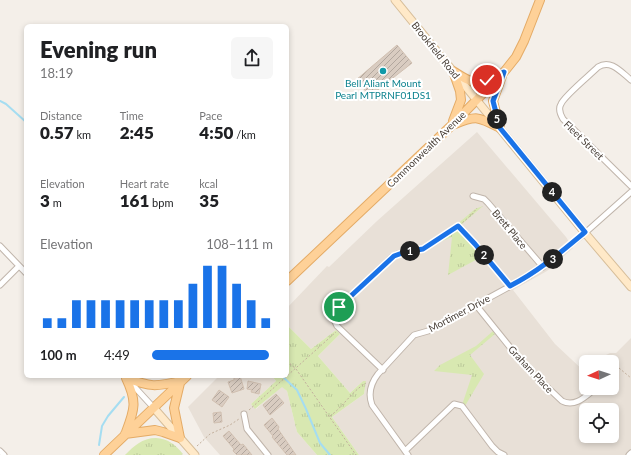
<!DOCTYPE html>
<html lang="en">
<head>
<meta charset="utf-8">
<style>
	body { margin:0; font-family:Lato,sans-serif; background:#f6f6f6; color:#202124; height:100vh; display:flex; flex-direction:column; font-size:15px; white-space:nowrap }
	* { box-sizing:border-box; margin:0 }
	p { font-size:13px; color:#757577 }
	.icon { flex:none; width:22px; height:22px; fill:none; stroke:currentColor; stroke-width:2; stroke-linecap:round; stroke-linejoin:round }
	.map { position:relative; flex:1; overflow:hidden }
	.side { position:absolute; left:24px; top:24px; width:265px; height:354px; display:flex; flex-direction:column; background:#fff; border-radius:6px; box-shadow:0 2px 6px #0003 }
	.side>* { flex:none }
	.needle { width:26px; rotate:267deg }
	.buttons { position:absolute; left:579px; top:355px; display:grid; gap:8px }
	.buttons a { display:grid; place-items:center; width:40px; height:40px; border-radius:6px; background:#fff; box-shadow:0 2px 6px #0003; font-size:20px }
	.pin { position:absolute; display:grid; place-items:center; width:34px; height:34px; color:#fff; margin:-17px; border:2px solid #fff; border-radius:50%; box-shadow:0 1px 4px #0007 }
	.km { position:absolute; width:20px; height:20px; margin:-10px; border-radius:50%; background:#222; color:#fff; font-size:11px; line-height:20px; text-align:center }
	.round { display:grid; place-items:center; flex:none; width:42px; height:42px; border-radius:6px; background:#f6f6f6 }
	.headline { display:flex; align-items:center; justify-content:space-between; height:68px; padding:0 16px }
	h1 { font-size:22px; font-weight:800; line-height:30px }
	.stats { display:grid; grid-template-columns:repeat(3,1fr); gap:6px; height:68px; padding:4px 16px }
	.stats div { display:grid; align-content:center }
	.stats b { font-size:17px; font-weight:800 }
	.stats small { font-size:11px; font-weight:400 }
	.stats p { font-size:11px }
	.chart { height:112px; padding:8px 16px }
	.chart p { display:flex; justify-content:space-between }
	.chart svg { width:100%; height:72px; margin-top:4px; stroke:#1a73e8; stroke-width:6 }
	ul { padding:0 16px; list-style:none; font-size:13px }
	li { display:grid; grid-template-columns:64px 48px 1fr; align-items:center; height:30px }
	li i { height:10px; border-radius:5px; background:#1a73e8 }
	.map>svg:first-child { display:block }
	.residential { fill:#e8e0d7; fill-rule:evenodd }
	.park { fill:url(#park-tufts) }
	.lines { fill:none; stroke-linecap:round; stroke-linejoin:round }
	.stream { stroke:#a5ddf1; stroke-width:2 }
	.building { fill:url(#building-hatch); stroke:#d1c0b1 }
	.minor-casing { stroke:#c0b5ab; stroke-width:7 }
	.secondary-casing { stroke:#d7be9a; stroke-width:9 }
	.primary-casing { stroke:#e4ab66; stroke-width:10 }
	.path { stroke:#c2af9c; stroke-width:1; stroke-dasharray:2 2; stroke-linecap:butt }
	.minor { stroke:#fff; stroke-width:5 }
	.secondary { stroke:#ffe9c8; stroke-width:7 }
	.primary { stroke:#fed198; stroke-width:8 }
	.route-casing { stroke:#fff; stroke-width:8 }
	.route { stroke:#1a73e8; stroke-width:5 }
	.culture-dot { fill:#0f9aa8; stroke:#fff; stroke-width:1.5 }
	.labels { text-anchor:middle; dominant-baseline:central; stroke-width:4; stroke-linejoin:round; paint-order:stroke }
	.street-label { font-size:10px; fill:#483f37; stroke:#fff }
	.culture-label { font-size:10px; fill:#0d838f; stroke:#fff }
</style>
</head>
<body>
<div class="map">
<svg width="631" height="455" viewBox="0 0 631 455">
	<defs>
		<pattern id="park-tufts" width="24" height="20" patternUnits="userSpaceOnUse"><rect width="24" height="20" fill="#d8e8b1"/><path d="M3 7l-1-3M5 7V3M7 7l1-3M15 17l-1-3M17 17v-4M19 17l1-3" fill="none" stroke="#bbc899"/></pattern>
		<pattern id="building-hatch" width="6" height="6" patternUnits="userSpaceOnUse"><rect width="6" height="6" fill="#d9ccc1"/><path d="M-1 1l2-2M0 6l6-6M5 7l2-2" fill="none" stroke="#b2a79e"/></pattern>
	</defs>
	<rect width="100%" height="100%" fill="#f4efe9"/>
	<!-- residential -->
	<path class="residential" d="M477 132 566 237 573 248 547 271 513 290 555 344 586 373V388H612V362L602 361 606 355 610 353H616L631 338V455H359L332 417 364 394 366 381H363L350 393 318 356 340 334 336 330 311 349 287 325V308L327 266 329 267 377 221ZM586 410H612V436H586Z
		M219 376H272L276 381 251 404 256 409 282 386 287 391 297 432 317 455H220L204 437 188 407Z"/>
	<!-- park -->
	<path class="park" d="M483 206 461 225 507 280 504 282 483 256 448 275 452 237 421 250V249L448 232 475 209Z
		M287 325 311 349 336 330 340 334 318 356 350 393 363 381H366L364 394 332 417 359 455H317L297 432 287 391 282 387 255 409 251 404 276 381 272 376H287Z
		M493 331 495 334 470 355 484 374 465 406 462 405 472 375 434 371 440 365 476 346Z
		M156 438C168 439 175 444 183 454L181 455H125C134 446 142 438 156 438Z"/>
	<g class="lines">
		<!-- stream -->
		<path class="stream" d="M0 101 6 104 26 122
			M282 376 297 390 306 409 320 443 330 455
			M144 377V376
			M99 445 102 426 108 416 124 397"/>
	</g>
	<!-- building -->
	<path class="building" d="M397 45 412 63 370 96 356 80Z
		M240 376 244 389 232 393 228 382 234 380V378Z
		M248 381 261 384 259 394 251 392 252 390 247 389Z
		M219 390 229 397 222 407 212 400Z
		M276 394 284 403 270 415 263 405Z
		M221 412 222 422 214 423 213 413Z
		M272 418 279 427 278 429 296 455H287L272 437 273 436 264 425Z
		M229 431 241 445 243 444 252 455H237L233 451 234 449 223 436Z"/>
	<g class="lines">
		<!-- minor casing -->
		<g class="minor-casing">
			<path id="minor" d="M631 80C621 72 611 59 598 67 590 75 564 96 561 104 558 109 560 114 563 119L631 186
				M473 196 484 199 488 203 543 267
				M0 246 26 273
				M0 285 19 266
				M476 305 526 367 562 401C575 408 586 396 596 388
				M383 370 337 326C333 320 333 313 339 307L392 257 398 254 409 251
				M612 371 614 364
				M130 382 153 407
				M244 414 247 429 268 455
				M0 451 4 455
				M405 451 454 404 462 406 492 446 498 452 504 455
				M408 455 372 405C368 394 371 383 378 374L414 335 428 331 529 276 585 233 631 192
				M629 455 631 453"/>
		</g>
		<!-- secondary casing -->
		<g class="secondary-casing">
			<path id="secondary" d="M395 0 585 233 631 287
				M153 407 195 455"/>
		</g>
		<!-- primary casing -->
		<g class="primary-casing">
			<path id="primary" d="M453 71 460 91 461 100 453 121
				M453 71C473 84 475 86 498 75
				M455 124C477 115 479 117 500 128
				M500 128 493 101 502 76
				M287 281 451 126 504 72 516 57 524 41 540 0
				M126 378C151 387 155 387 181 381
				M126 432C135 409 137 401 126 378
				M125 434 155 430 163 432 180 438
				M180 438 174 408 180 383
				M104 455 187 376"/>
		</g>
		<!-- path -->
		<path class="path" d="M458 227 475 244 506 281
			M414 250C431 248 467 222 477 208
			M287 361 296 369 356 455
			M619 368 631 378
			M249 410 336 332
			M330 416C343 407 352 391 366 383
			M197 446 210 434 230 425 239 419"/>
		<!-- minor -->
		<use href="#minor" class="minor"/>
		<!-- secondary -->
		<use href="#secondary" class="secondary"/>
		<!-- primary -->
		<use href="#primary" class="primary"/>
	</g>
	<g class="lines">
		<!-- route casing -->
		<g class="route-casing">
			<path id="route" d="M339 307 394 256 405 252 423 249 458 226 475 244 510 286C538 272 561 252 585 232L500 128 493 101 504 72 487 80"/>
		</g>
		<!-- route -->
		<use href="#route" class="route"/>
	</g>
	<!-- markers -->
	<circle class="culture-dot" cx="383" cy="71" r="4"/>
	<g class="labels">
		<!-- street labels -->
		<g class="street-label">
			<text transform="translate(436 50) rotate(51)">Brookfield Road</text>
			<text transform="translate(584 140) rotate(44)">Fleet Street</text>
			<text transform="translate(426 149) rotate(-44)">Commonwealth Avenue</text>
			<text transform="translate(510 229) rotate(50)">Brett Place</text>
			<text transform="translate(459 313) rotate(-28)">Mortimer Drive</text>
			<text transform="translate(531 369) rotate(47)">Graham Place</text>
		</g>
		<!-- culture labels -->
		<g class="culture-label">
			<text x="383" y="83">Bell Aliant Mount<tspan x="383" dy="12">Pearl MTPRNF01DS1</tspan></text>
		</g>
	</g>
</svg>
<div class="buttons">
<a><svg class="needle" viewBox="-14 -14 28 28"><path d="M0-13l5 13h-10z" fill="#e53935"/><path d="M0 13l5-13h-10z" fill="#757577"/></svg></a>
<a><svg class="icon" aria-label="locate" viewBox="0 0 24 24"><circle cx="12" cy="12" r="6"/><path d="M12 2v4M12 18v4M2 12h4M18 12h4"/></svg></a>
</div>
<div class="pin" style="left:339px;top:307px;background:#1e9e55"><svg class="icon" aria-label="arrive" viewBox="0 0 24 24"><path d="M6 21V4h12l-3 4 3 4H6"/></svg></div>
<div class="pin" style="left:487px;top:80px;background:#d93025"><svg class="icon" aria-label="check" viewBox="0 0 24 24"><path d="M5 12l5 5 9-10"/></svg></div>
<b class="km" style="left:410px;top:251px">1</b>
<b class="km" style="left:484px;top:255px">2</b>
<b class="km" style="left:553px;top:259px">3</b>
<b class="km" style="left:552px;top:192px">4</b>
<b class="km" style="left:497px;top:119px">5</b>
<section class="side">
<div class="headline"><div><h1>Evening run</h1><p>18:19</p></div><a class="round"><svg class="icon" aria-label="share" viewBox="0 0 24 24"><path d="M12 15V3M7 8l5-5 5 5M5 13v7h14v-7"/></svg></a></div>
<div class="stats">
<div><p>Distance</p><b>0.57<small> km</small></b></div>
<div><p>Time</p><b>2:45</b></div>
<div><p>Pace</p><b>4:50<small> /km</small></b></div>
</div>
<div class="stats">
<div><p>Elevation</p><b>3<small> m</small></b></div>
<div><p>Heart rate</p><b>161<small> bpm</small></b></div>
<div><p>kcal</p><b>35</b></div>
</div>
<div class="chart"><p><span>Elevation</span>108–111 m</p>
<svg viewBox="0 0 160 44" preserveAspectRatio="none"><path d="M5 44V38M15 44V38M25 44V27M35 44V27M45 44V27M55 44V27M65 44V27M75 44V27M85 44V27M95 44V27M105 44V17M115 44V6M125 44V6M135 44V17M145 44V27M155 44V38"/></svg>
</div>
<ul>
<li><b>100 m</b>4:49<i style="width:97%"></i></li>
</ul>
</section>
</div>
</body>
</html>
